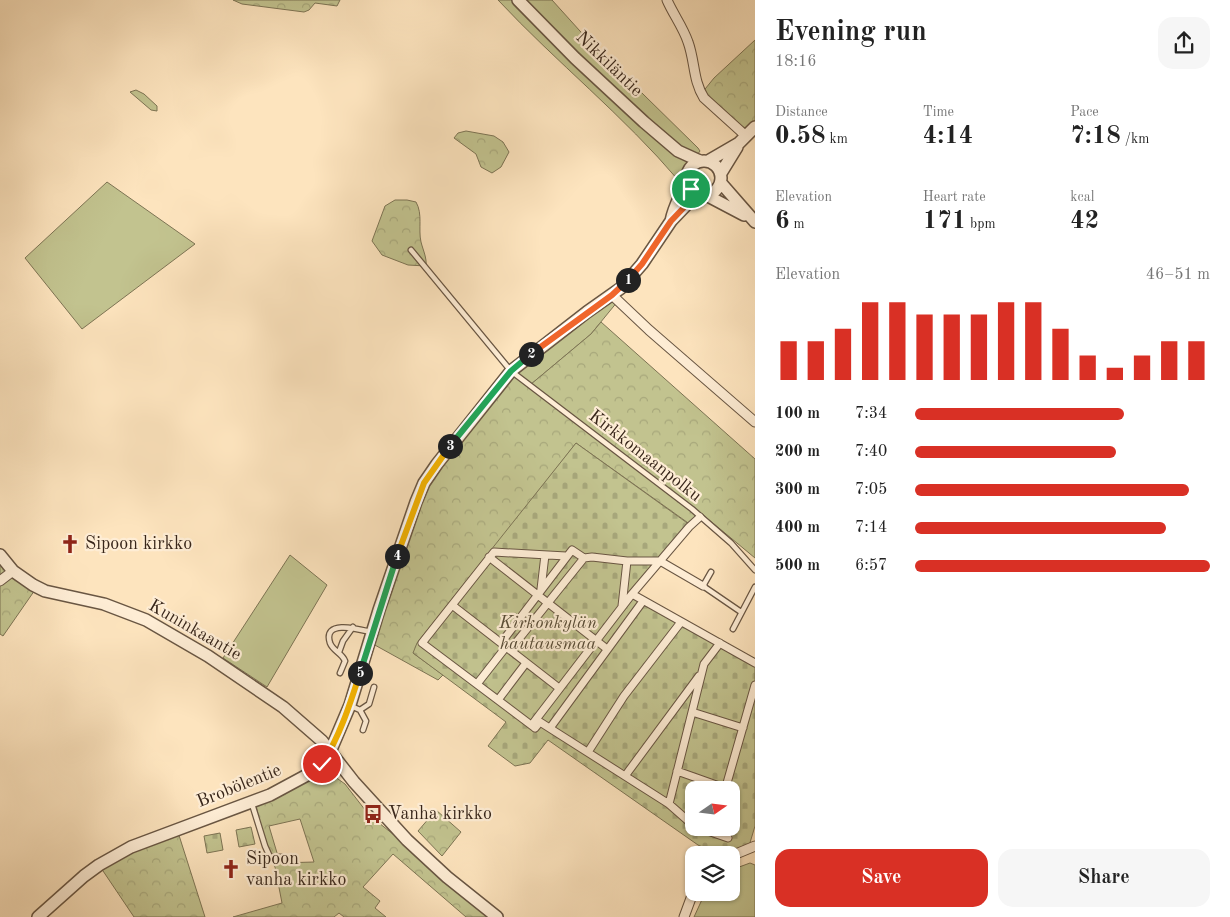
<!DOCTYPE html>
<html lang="en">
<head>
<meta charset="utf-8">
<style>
	body { margin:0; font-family:"Old Standard TT",serif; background:#f6f6f6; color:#222; height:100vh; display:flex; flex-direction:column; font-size:19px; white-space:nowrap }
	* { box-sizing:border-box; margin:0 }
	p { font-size:16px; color:#767676 }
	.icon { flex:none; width:28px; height:28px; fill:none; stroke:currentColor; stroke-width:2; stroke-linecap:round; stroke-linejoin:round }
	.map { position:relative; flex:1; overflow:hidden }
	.panel { display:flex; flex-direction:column; background:#fff; width:475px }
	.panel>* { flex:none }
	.needle { width:32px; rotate:76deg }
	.fabs { position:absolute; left:685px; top:781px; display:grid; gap:10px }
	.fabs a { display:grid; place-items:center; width:55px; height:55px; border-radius:10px; background:#fff; box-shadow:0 1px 4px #0004; font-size:25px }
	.pin { position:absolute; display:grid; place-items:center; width:42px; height:42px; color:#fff; margin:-21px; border:2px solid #fff; border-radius:50%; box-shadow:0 1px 5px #0007 }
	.km { position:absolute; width:25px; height:25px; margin:-12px; border-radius:50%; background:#222; color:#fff; font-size:14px; line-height:25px; text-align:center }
	.round { display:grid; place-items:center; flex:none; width:52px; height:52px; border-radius:15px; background:#f6f6f6 }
	.overview { display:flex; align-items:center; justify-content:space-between; height:85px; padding:0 20px }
	h1 { font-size:28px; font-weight:800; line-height:38px }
	.stats { display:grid; grid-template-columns:repeat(3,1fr); gap:8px; height:85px; padding:5px 20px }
	.stats div { display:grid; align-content:center }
	.stats b { font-size:25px; font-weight:800 }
	.stats small { font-size:14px; font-weight:400 }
	.stats p { font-size:14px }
	.chart { height:140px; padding:10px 20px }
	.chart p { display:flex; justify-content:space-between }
	.chart svg { width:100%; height:90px; margin-top:5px; stroke:#d93025; stroke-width:6 }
	.primary-button { display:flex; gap:10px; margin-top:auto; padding:10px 20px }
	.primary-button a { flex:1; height:58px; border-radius:15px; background:#d93025; color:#fff; font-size:20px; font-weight:800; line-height:58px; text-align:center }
	.primary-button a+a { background:#f6f6f6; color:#222 }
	ul { padding:0 20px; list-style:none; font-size:16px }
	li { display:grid; grid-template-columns:80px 60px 1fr; align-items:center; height:38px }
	li i { height:12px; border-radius:6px; background:#d93025 }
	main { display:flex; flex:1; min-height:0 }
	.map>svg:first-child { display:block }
	.grass { fill:#c2c38f; stroke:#7d7454 }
	.forest { fill:url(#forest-crowns); stroke:#7d7454; fill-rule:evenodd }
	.cemetery { fill:url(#cemetery-stones); stroke:#7d7454; fill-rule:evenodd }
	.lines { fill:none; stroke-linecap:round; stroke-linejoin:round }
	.service-casing { stroke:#695643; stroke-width:7 }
	.pedestrian-casing { stroke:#695643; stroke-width:9 }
	.minor-casing { stroke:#695643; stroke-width:11 }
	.tertiary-casing { stroke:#695643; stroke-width:14 }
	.service { stroke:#feedd5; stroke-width:4.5 }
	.pedestrian { stroke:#feedd5; stroke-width:7 }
	.minor { stroke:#feedd5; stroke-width:9 }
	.tertiary { stroke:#feedd5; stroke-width:11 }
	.split-1-casing { stroke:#fff; stroke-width:10 }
	.split-2-casing { stroke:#fff; stroke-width:10 }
	.split-3-casing { stroke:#fff; stroke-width:10 }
	.split-4-casing { stroke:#fff; stroke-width:10 }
	.split-5-casing { stroke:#fff; stroke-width:10 }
	.split-6-casing { stroke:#fff; stroke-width:10 }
	.split-1 { stroke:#f0652b; stroke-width:6 }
	.split-2 { stroke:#f0652b; stroke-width:6 }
	.split-3 { stroke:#22a559; stroke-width:6 }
	.split-4 { stroke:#f5b400; stroke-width:6 }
	.split-5 { stroke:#22a559; stroke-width:6 }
	.split-6 { stroke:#f5b400; stroke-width:6 }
	.labels { text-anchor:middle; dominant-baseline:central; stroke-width:4.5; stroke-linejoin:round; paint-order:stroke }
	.street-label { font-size:18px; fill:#38261a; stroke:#feedd5 }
	.poi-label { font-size:18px; fill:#38261a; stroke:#feedd5; text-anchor:start }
	.park-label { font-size:18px; font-style:italic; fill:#5a4d37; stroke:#feedd5 }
</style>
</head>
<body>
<main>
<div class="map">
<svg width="755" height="917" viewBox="0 0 755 917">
	<defs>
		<pattern id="forest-crowns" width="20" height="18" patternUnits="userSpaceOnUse" patternTransform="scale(1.25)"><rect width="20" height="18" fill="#c2c38f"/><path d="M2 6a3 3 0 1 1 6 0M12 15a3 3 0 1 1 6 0" fill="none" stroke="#a7a77b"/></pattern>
		<pattern id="cemetery-stones" width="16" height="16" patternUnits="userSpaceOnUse" patternTransform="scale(1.25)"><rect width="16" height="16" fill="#c2c38f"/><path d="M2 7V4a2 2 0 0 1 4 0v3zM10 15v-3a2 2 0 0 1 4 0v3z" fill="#a7a77b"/></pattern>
	</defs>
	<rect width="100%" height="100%" fill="#fde4be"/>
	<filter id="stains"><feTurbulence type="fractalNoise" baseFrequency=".004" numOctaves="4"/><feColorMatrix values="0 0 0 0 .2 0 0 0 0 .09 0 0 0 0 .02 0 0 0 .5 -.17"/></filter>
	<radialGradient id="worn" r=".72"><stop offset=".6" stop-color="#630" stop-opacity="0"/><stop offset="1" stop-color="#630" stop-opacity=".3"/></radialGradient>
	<!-- grass -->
	<path class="grass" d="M498 0H552L589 41 698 148 700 151 679 181C624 116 556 62 498 0Z
		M136 90 144 94 157 106V111L151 110 130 92Z
		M107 182 195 244 82 329 25 258Z
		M612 295 618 301 591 334 530 385 511 371Z
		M290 555 327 585 267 687 223 658Z
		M750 863 755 865V917H694L705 893 731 892V870Z"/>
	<!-- forest -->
	<path class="forest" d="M233 0H340L337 6 315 3 309 10 304 12 242 4Z
		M755 40V127L750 132 709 103 701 94 714 78Z
		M466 131 494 136 503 142 509 152 501 167 492 173 481 167 476 154 454 138 458 133Z
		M395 200H407L416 202C423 214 418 229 421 242 423 250 427 258 426 266L408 265 382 255 372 241 385 206Z
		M601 322 755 459V558L702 514 579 422 700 517 691 525 576 443 413 653 443 675 438 680 373 644 424 483 511 371 530 385 591 334Z
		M0 555 37 587 3 636 0 634Z
		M321 774H331L345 784 369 815 497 917H466L393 854 363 887 380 901 375 908 386 917H344L339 913 334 917H233L282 903 275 867 265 846 256 805ZM300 819 314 862 280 863 269 826Z
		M436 810 461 832 442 856 418 831Z
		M177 829 205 917H134L99 865Z"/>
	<!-- cemetery -->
	<path class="cemetery" d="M576 443 690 525 635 595 755 659V826L749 846C722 856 725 858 698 845L548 740 530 763 515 766 488 746 506 722 413 653 417 643ZM694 790H731V828H694Z
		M251 827 255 844 239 847 236 830Z
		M220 833 223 850 207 853 204 836Z"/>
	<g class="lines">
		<!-- service casing -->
		<g class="service-casing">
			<path id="service" d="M411 250 511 371 692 509 731 543 755 570
				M711 572 703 586 741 612
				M733 629 755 587
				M339 652 343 641 353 627
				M340 673 345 661C342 653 333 651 330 643 322 618 362 630 371 632
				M351 706 360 710 366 721 363 730
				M360 710 369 704 374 687
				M252 804 265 846 270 857H282"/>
		</g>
		<!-- pedestrian casing -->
		<g class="pedestrian-casing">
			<path id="pedestrian" d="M566 556 494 552 422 643 535 728 540 722 669 804 694 826
				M489 557 607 649
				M541 589 545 555
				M632 594 755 663
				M452 605 559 688
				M622 606 627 561
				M501 643 572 550 584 558 592 557 627 561H660L703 586
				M510 650 584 558
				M477 684 506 647
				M498 700 526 663
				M692 712 743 728
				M535 728 534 722 632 594 689 527 700 517
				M550 728 643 601
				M588 752 624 696 681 622
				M677 771 725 788
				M625 776 699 676
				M725 790 755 685
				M669 804 704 664 720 643
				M699 828 728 838"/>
		</g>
		<!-- minor casing -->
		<g class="minor-casing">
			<path id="minor" d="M667 0C673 14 683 27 688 42 695 61 693 81 704 98L746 136
				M612 295 649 330 755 422
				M0 581 13 571
				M731 856 755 846
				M684 917 694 890"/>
		</g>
		<!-- tertiary casing -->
		<g class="tertiary-casing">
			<path id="tertiary" d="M518 0 575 58 644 122 678 151 700 161
				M687 178a17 17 0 1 1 34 0a17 17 0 1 1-34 0Z
				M708 161 739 143 755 127
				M721 173 737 147
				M721 183 755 222
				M706 195 744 215
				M671 221C674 205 682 194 687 179
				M0 555 13 571 33 585 45 591 104 604 146 620 208 656 283 707 322 741 354 782 407 840 447 877 497 917
				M38 917 84 876 99 865 131 847 270 795 309 774 322 764 330 752 350 705 379 610 416 502 424 483 437 464 511 371 587 312 621 288 642 264 671 221 693 198 699 195"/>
		</g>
		<!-- service -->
		<use href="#service" class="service"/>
		<!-- pedestrian -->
		<use href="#pedestrian" class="pedestrian"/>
		<!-- minor -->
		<use href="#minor" class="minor"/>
		<!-- tertiary -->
		<use href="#tertiary" class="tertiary"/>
	</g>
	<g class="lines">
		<!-- split-1 casing -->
		<g class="split-1-casing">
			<path id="split-1" d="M628 280 642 264 671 221 693 198 699 195 691 189"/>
		</g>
		<!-- split-2 casing -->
		<g class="split-2-casing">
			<path id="split-2" d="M531 354 612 295 628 280"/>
		</g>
		<!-- split-3 casing -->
		<g class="split-3-casing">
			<path id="split-3" d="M450 446 511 371 531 354"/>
		</g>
		<!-- split-4 casing -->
		<g class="split-4-casing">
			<path id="split-4" d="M397 556 424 483 450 446"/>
		</g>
		<!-- split-5 casing -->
		<g class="split-5-casing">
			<path id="split-5" d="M360 673 397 556"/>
		</g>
		<!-- split-6 casing -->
		<g class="split-6-casing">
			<path id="split-6" d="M322 764C340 736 350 704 360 673"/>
		</g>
		<!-- split-1 -->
		<use href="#split-1" class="split-1"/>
		<!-- split-2 -->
		<use href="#split-2" class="split-2"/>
		<!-- split-3 -->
		<use href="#split-3" class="split-3"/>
		<!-- split-4 -->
		<use href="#split-4" class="split-4"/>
		<!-- split-5 -->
		<use href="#split-5" class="split-5"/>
		<!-- split-6 -->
		<use href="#split-6" class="split-6"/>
	</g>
	<!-- icons -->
	<defs>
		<g id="church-bare" transform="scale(1.5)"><path d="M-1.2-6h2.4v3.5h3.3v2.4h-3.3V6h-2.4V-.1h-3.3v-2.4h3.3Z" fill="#8f2418" stroke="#feedd5" stroke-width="2.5" paint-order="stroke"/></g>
		<g id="bus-bare" transform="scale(1.5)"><path d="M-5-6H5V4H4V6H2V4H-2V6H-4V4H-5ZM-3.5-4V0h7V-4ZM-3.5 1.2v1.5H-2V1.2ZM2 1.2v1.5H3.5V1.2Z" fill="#8f2418" stroke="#feedd5" stroke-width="2.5" paint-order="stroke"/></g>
	</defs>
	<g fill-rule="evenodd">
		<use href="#church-bare" x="70" y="544"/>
		<use href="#bus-bare" x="373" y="814"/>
		<use href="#church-bare" x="231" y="869"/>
	</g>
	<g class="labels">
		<!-- street labels -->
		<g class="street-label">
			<text transform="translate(609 64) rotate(44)">Nikkiläntie</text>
			<text transform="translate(645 456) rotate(38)">Kirkkomaanpolku</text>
			<text transform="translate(195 630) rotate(30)">Kuninkaantie</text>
			<text transform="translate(239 786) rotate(-22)">Brobölentie</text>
		</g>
		<!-- poi labels -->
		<g class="poi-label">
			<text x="85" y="544">Sipoon kirkko</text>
			<text x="388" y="814">Vanha kirkko</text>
			<text x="246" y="859">Sipoon<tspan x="246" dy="21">vanha kirkko</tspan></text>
		</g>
		<!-- park labels -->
		<g class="park-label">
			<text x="548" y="623">Kirkonkylän<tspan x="548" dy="21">hautausmaa</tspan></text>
		</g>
	</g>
	<rect width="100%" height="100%" filter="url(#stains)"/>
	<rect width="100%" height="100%" fill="url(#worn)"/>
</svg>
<div class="fabs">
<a><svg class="needle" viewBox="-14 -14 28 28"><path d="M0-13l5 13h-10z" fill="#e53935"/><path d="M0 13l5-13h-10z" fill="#767676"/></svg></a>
<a><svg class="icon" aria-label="layers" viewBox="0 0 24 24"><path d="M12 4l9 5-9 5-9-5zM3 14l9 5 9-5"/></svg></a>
</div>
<div class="pin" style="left:691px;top:189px;background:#1e9e55"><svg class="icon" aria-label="arrive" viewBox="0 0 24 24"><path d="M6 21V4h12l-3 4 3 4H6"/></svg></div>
<div class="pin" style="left:322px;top:764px;background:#d93025"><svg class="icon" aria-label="check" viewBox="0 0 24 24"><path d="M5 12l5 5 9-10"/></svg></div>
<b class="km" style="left:628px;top:280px">1</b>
<b class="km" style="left:531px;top:354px">2</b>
<b class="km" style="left:450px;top:446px">3</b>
<b class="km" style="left:397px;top:556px">4</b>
<b class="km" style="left:360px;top:673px">5</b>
</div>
<section class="panel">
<div class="overview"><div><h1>Evening run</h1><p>18:16</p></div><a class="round"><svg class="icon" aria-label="share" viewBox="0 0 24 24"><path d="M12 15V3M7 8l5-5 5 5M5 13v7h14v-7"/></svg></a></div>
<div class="stats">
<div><p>Distance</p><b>0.58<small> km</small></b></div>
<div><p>Time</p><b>4:14</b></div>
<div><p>Pace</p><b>7:18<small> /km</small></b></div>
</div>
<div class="stats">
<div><p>Elevation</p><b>6<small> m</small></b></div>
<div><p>Heart rate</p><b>171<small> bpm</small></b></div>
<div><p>kcal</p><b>42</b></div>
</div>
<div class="chart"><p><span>Elevation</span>46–51 m</p>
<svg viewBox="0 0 160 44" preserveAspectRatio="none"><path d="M5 44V25M15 44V25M25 44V19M35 44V6M45 44V6M55 44V12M65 44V12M75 44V12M85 44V6M95 44V6M105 44V19M115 44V32M125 44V38M135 44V32M145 44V25M155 44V25"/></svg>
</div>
<ul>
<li><b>100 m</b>7:34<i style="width:71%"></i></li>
<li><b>200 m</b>7:40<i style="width:68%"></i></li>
<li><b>300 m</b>7:05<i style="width:93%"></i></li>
<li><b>400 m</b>7:14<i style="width:85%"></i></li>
<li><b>500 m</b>6:57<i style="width:100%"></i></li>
</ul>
<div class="primary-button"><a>Save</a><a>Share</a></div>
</section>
</main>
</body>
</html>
